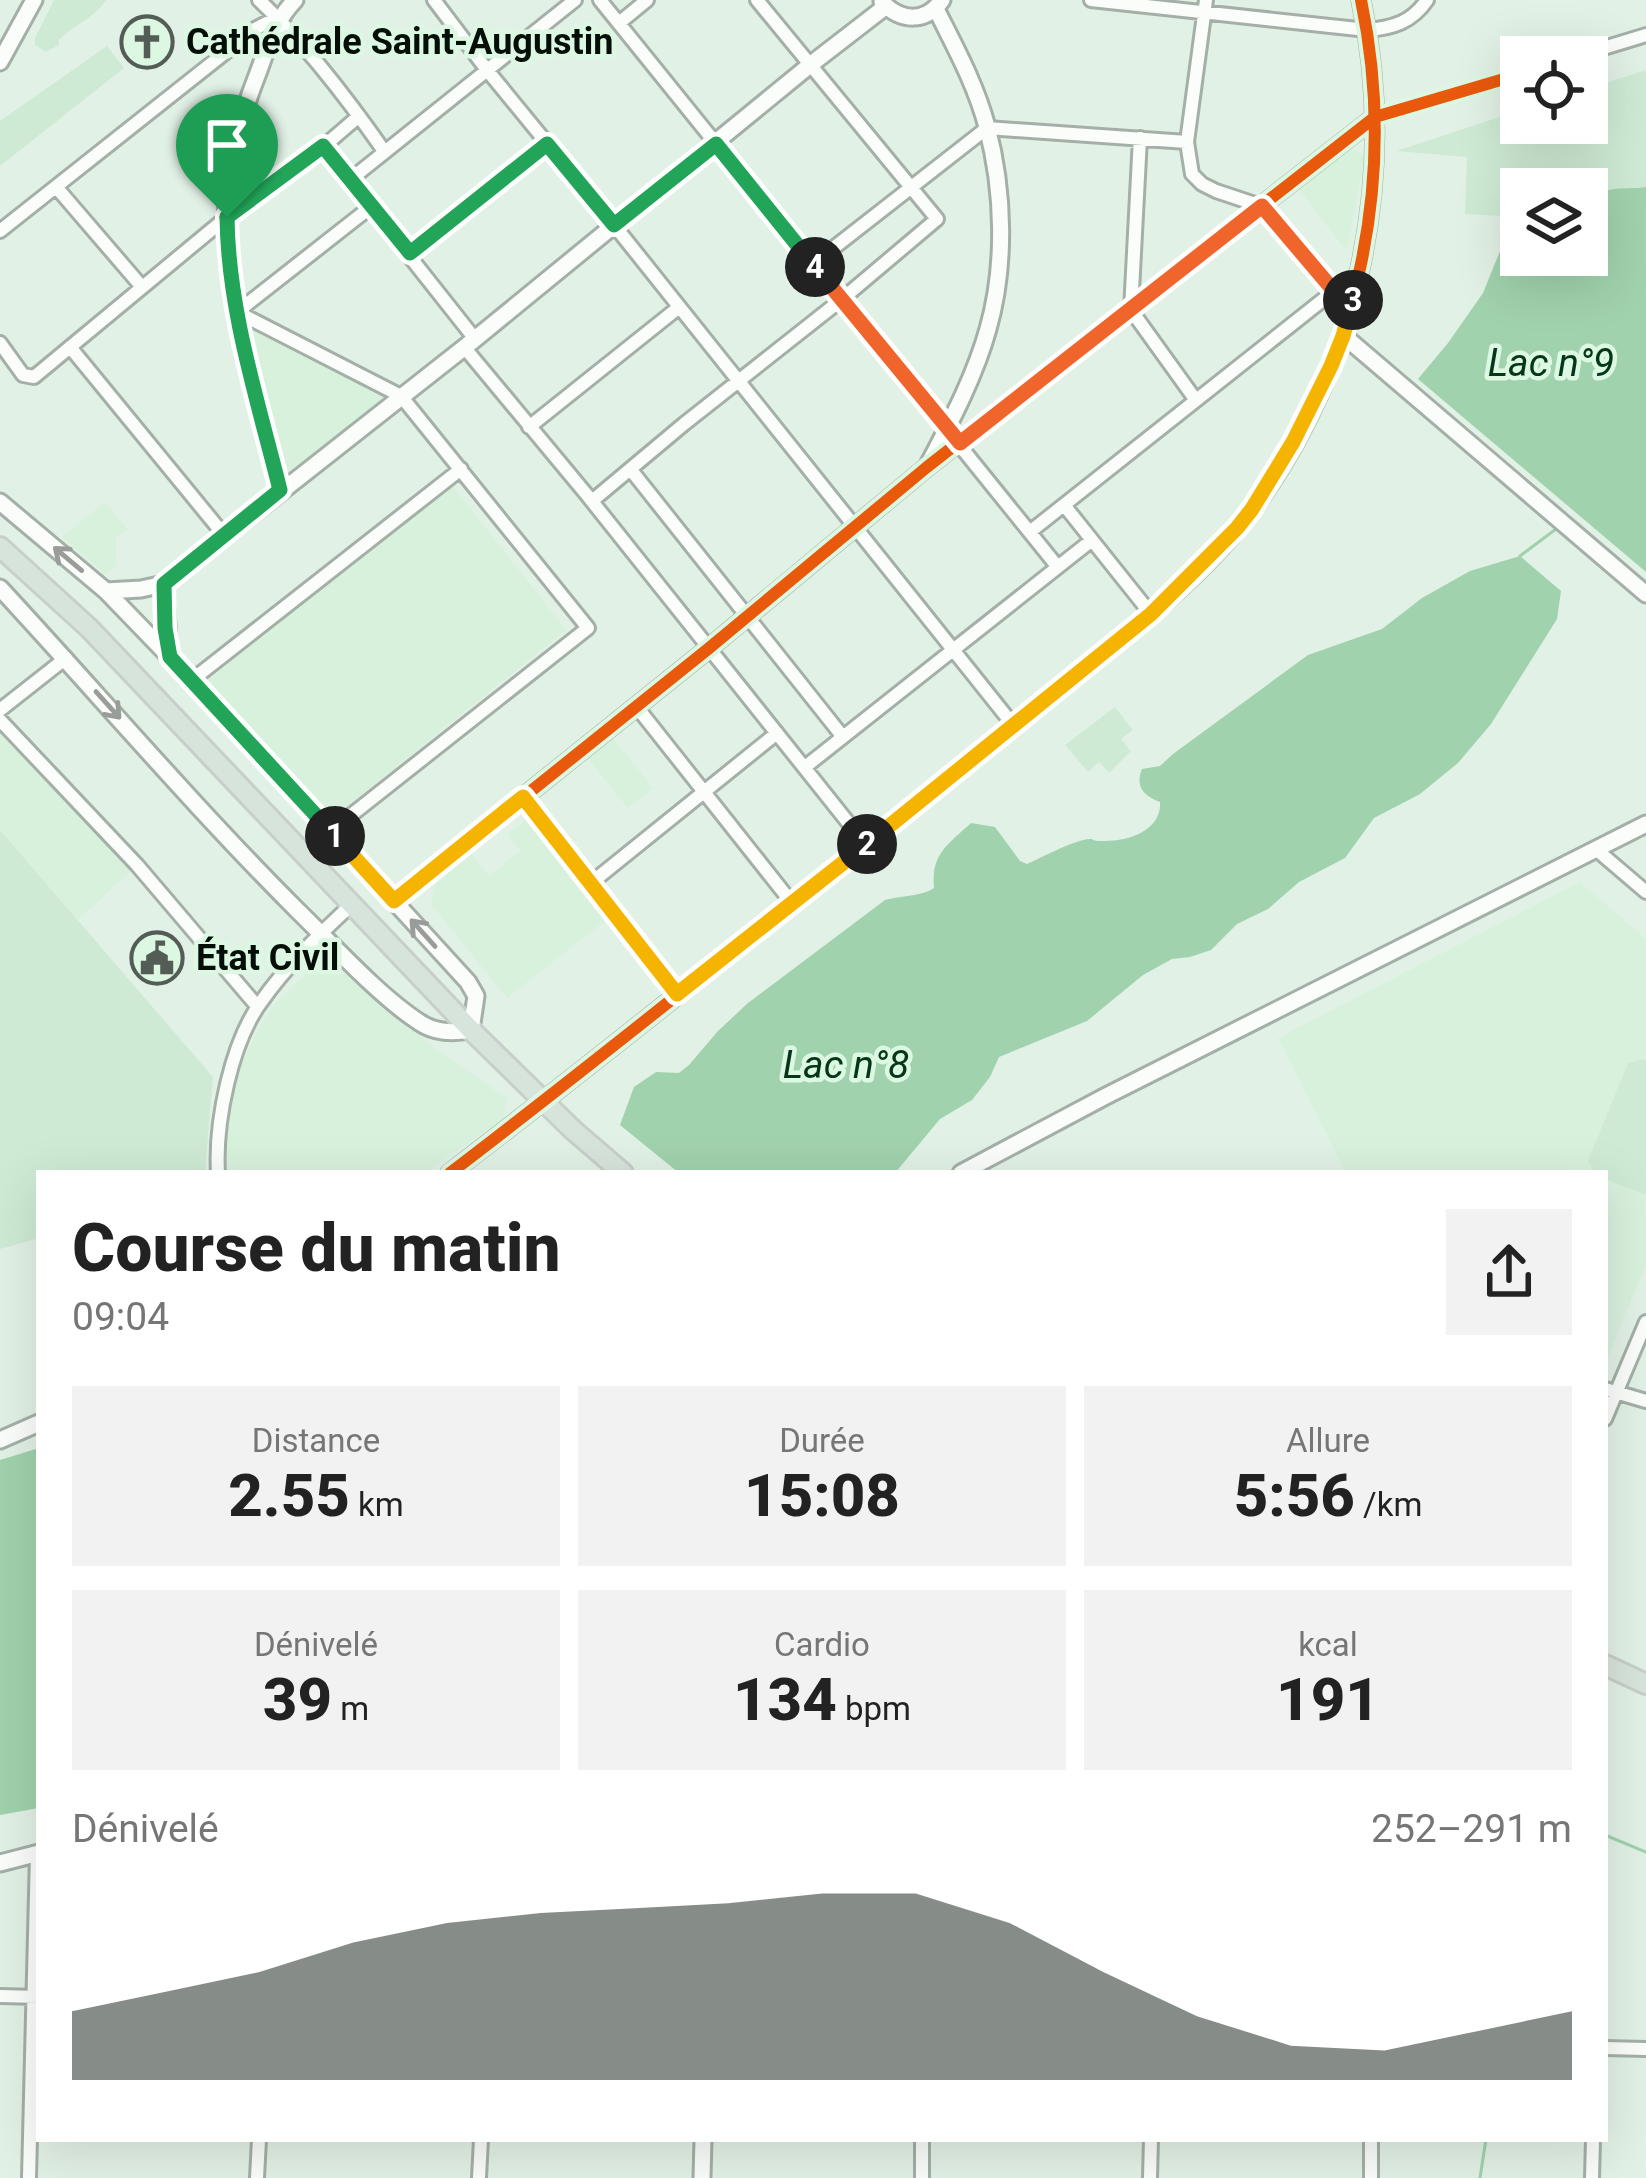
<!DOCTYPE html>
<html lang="fr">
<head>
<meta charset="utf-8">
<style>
	body { margin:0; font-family:Roboto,sans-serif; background:#f2f2f2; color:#222; height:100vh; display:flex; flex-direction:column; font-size:45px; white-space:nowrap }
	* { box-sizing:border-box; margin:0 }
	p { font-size:39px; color:#767676 }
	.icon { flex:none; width:66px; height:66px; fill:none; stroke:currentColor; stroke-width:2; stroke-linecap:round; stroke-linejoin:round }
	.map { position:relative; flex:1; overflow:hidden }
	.details { position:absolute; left:36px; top:1170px; width:1572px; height:972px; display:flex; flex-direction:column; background:#fff; border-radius:0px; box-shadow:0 12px 48px #0002 }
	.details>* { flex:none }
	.buttons { position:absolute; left:1500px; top:36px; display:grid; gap:24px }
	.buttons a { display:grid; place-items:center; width:108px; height:108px; border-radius:0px; background:#fff; box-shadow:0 12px 48px #0002; font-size:60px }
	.pin { position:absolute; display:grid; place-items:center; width:102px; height:102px; color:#fff; margin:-123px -51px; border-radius:50% 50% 50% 0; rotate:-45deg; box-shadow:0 0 12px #0007 }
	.pin .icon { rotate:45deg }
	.km { position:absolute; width:60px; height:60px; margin:-30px; border-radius:50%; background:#222; color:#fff; font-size:33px; line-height:60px; text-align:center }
	.round { display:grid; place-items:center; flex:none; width:126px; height:126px; border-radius:0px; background:#f2f2f2 }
	.head { display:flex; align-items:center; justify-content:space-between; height:204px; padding:0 36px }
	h1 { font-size:66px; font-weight:800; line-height:90px }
	.figures { display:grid; grid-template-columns:repeat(3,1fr); gap:18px; height:204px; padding:12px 36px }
	.figures div { display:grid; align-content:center; border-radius:0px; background:#f2f2f2; text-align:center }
	.figures b { font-size:60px; font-weight:800 }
	.figures small { font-size:33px; font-weight:400 }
	.figures p { font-size:33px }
	.chart { height:336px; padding:24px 36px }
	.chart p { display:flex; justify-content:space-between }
	.chart svg { width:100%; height:216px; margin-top:12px; fill:#535d56; opacity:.7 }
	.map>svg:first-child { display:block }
	.built { fill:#d8f1dd }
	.green { fill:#ceead4 }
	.water { fill:#a0d2ad }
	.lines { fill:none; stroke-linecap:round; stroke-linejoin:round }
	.stream { stroke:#a0d2ad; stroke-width:3 }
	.minor-casing { stroke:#a4b0a7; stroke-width:18 }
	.tertiary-casing { stroke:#a4b0a7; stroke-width:21 }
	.trunk-casing { stroke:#c8cfca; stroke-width:24 }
	.minor { stroke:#fbfdfb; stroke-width:12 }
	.tertiary { stroke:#fbfdfb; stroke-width:15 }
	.trunk { stroke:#d7e4db; stroke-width:18 }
	.cycleway-casing { stroke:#dcf7e2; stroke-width:20 }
	.cycleway { stroke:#e8590c; stroke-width:12 }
	.oneway { stroke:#999d9a }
	.split-1-casing { stroke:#fff; stroke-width:24 }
	.split-2-casing { stroke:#fff; stroke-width:24 }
	.split-3-casing { stroke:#fff; stroke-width:24 }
	.split-4-casing { stroke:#fff; stroke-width:24 }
	.split-5-casing { stroke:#fff; stroke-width:24 }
	.split-1 { stroke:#22a559; stroke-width:15 }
	.split-2 { stroke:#f5b400; stroke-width:15 }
	.split-3 { stroke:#f5b400; stroke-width:15 }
	.split-4 { stroke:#f0652b; stroke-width:15 }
	.split-5 { stroke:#22a559; stroke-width:15 }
	.labels { text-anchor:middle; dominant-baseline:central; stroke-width:9; stroke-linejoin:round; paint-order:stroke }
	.poi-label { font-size:36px; font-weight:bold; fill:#060e08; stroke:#dcf7e2; text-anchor:start }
	.water-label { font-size:39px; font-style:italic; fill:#043718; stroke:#dcf7e2 }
</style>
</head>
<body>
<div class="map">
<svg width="1646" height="2178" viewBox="0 0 1646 2178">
	<rect width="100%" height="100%" fill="#e2f1e6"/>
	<!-- built -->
	<path class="built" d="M1346 147 1365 155 1348 246 1344 248 1298 188Z
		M246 323 395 395 282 482Z
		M450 482 566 630 331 819 203 674Z
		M105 502 128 530 116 537V565L106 575 62 537Z
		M0 721 134 868 78 920 0 830Z
		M612 737 653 788 628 808 587 758Z
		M531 816 610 917 507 998 431 904 437 875 468 850 489 876 520 851 507 834Z
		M1580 882 1646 939V1265L1605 1364V1173H1346L1278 1038Z
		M326 967H335L336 974H352L433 1047 508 1099 503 1119 425 1173H225L229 1105 238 1071 259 1027 273 1006 298 981 308 973H326Z"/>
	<!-- green -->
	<path class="green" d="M54 0H106C95 18 73 25 59 40V45L46 52 35 45V38Z
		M107 46 124 68 0 166V121Z
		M1646 70V187L1606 191 1587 211V189H1521V217L1465 214 1467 157 1396 151 1521 110V123H1587V89Z
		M1115 707 1133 730 1121 739 1131 751 1109 773 1099 762 1088 772 1065 745Z
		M0 830 213 1077 205 1173H39V1238L0 1249Z
		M1644 1059 1646 1060V1195L1605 1179V1173H1595L1588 1161 1628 1063Z"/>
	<!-- water -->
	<path class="water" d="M1646 187V572L1418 379 1448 343 1483 293 1500 251 1521 231V255H1587C1587 234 1581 202 1606 191 1616 187 1635 189 1646 187Z
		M1520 556 1561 591 1557 619 1491 724 1458 763 1420 794 1374 818 1345 858 1299 882 1268 909 1237 924 1211 950 1190 957 1172 959 1143 975 1087 1021 999 1057 990 1077 972 1100 940 1119 895 1173H679L620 1125 634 1087 656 1072 679 1073 689 1065 718 1031 748 1003 885 900C900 896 923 896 934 888 931 854 947 845 971 823L995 827 1020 861 1027 864C1045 856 1064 845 1083 840 1097 837 1088 841 1102 841 1127 842 1162 831 1160 802 1143 796 1135 786 1142 769L1160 766 1173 754 1308 655 1382 629 1422 598 1470 571Z
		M39 1448V1808L0 1815V1460Z"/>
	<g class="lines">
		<!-- stream -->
		<path class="stream" d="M1520 556 1556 529
			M1605 1835 1646 1852
			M1480 2178 1486 2139"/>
		<!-- minor casing -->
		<g class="minor-casing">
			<path id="minor" d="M259 0C306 44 347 98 384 151
				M434 0 487 70 614 225 1014 726
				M600 0 1057 566
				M1091 0 1367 30C1393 28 1412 22 1427 0
				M1206 0 1187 142 1192 174 1202 184 1216 191 1261 206 1334 291 1354 300
				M619 23 647 0
				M1574 57 1646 35
				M1375 117 1521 74
				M1140 138 1131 310 1195 399
				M323 147 475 339
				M351 179 575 0
				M57 188 142 287
				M0 231 255 29 278 17
				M409 253 547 144
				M813 264 987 128 1187 142
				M0 343 23 375 34 377 227 217 323 147 359 116
				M70 347 224 535
				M464 347 587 495 866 845
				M529 427 678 308
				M631 470 843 737
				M592 501 684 424 841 300 937 219 757 0
				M1064 505 1151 614
				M1031 531 1334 291
				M192 680 461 469
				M636 706 792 903
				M0 710 66 658
				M0 720 137 865 257 1006
				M805 767 1092 540
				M523 797 677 994
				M331 831 588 628 401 396 237 312 372 206
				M1598 851 1646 892
				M591 883 777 733
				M218 1173C215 1122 231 1043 261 1002 286 966 319 935 351 905
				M1605 1389 1646 1401
				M1605 1419 1646 1322
				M0 1996 38 1997
				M1605 2048 1646 2049
				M922 2139V2178
				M29 2178 37 1854
				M257 2178 259 2139
				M479 2178 481 2139
				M1150 2178 1151 2139
				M1371 2178V2139
				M1592 2178 1593 2139"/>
		</g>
		<!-- tertiary casing -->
		<g class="tertiary-casing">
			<path id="tertiary" d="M882 2C901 22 926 23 942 0
				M0 62 34 0
				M1344 336 1646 594
				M928 465C951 421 975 376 988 329 1006 266 1004 191 987 127 976 85 955 47 936 9
				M280 491C261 413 236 334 228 255 221 193 235 131 258 73 268 46 274 22 295 0
				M0 502 106 591 192 680 468 982 476 996 471 1030C452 1033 435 1033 419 1022 379 996 332 944 298 911 194 807 99 695 0 588
				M164 584 169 653
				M106 591 141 589 164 584 475 339 810 65 885 7
				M394 901 708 649 927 467 1375 117
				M450 1173C597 1061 740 945 884 830 953 775 1021 720 1089 665 1147 618 1209 569 1253 509 1359 363 1398 176 1361 0
				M961 1173 1106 1096 1646 824
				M0 1440 39 1423
				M0 1863 39 1853
				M702 2178 703 2139"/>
		</g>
		<!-- trunk casing -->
		<g class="trunk-casing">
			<path id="trunk" d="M0 547 89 628 471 1030 573 1130 623 1173
				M1605 1665 1646 1684"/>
		</g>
		<!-- minor -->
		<use href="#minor" class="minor"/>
		<!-- tertiary -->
		<use href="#tertiary" class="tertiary"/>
		<!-- trunk -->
		<use href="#trunk" class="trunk"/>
		<!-- cycleway casing -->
		<g class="cycleway-casing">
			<path id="cycleway" d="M394 901 708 649 927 467 1375 117 1521 74
				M450 1173C597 1061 740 945 884 830 953 775 1021 720 1089 665 1147 618 1209 569 1253 509 1359 363 1398 176 1361 0"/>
		</g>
		<!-- cycleway -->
		<use href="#cycleway" class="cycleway"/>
	</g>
	<!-- one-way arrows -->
	<defs><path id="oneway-shaft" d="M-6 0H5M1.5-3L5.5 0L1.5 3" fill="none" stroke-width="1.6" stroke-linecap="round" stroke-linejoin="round" transform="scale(3)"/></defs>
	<g class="oneway">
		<use href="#oneway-shaft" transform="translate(68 559) rotate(-140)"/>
		<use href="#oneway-shaft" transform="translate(108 705) rotate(48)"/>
		<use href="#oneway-shaft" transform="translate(423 933) rotate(-132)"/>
	</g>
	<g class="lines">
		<!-- split-1 casing -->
		<g class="split-1-casing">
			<path id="split-1" d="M227 217C228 310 258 401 280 490L164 584 165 628 170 657 335 836"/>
		</g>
		<!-- split-2 casing -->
		<g class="split-2-casing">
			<path id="split-2" d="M335 836 394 901 523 797 677 994 867 844"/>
		</g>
		<!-- split-3 casing -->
		<g class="split-3-casing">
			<path id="split-3" d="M867 844 1151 614 1237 528 1252 509 1293 442 1331 366 1343 336 1353 300"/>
		</g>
		<!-- split-4 casing -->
		<g class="split-4-casing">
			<path id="split-4" d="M815 267 960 443 1262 206 1334 291 1353 300"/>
		</g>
		<!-- split-5 casing -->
		<g class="split-5-casing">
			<path id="split-5" d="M227 217 323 146 410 253 547 144 614 225 716 144 815 267"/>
		</g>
		<!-- split-1 -->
		<use href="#split-1" class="split-1"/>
		<!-- split-2 -->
		<use href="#split-2" class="split-2"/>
		<!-- split-3 -->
		<use href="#split-3" class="split-3"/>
		<!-- split-4 -->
		<use href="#split-4" class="split-4"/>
		<!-- split-5 -->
		<use href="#split-5" class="split-5"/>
	</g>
	<!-- icons -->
	<defs>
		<g id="church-ring" transform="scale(2.7)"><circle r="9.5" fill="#dcf7e2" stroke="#535d56" stroke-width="1.5"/><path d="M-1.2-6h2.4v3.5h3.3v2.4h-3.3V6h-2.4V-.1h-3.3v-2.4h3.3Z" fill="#535d56"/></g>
		<g id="civic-ring" transform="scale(2.7)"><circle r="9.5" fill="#dcf7e2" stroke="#535d56" stroke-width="1.5"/><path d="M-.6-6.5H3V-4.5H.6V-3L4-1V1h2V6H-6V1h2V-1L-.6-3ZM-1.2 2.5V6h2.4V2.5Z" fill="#535d56"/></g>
	</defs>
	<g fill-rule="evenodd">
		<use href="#church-ring" x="147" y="42"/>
		<use href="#civic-ring" x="157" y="958"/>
	</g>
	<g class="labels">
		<!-- poi labels -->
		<g class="poi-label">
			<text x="186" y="42">Cathédrale Saint-Augustin</text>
			<text x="196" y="958">État Civil</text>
		</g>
		<!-- water labels -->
		<g class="water-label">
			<text x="1551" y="363">Lac n°9</text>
			<text x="846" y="1065">Lac n°8</text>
		</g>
	</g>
</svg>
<div class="buttons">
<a><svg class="icon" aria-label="locate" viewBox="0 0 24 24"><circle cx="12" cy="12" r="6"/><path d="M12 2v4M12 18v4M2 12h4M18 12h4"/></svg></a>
<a><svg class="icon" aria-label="layers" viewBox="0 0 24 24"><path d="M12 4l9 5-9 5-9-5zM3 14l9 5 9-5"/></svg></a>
</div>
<div class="pin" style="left:227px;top:217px;background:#1e9e55"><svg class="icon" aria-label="arrive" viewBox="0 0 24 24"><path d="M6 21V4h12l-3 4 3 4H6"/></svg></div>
<b class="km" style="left:335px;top:836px">1</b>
<b class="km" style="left:867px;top:844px">2</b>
<b class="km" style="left:1353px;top:300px">3</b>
<b class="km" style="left:815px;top:267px">4</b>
<section class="details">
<div class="head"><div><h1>Course du matin</h1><p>09:04</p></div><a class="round"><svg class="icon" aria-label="share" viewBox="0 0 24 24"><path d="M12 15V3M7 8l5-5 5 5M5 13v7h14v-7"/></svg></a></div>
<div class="figures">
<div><p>Distance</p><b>2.55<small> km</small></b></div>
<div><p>Durée</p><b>15:08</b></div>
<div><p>Allure</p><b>5:56<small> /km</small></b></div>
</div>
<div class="figures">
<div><p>Dénivelé</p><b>39<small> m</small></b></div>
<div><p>Cardio</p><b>134<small> bpm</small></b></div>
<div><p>kcal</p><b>191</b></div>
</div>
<div class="chart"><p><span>Dénivelé</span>252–291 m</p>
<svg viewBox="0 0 160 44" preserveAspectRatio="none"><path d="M0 44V30L10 26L20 22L30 16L40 12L50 10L60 9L70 8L80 6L90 6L100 12L110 22L120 31L130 37L140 38L150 34L160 30V44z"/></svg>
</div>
</section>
</div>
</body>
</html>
